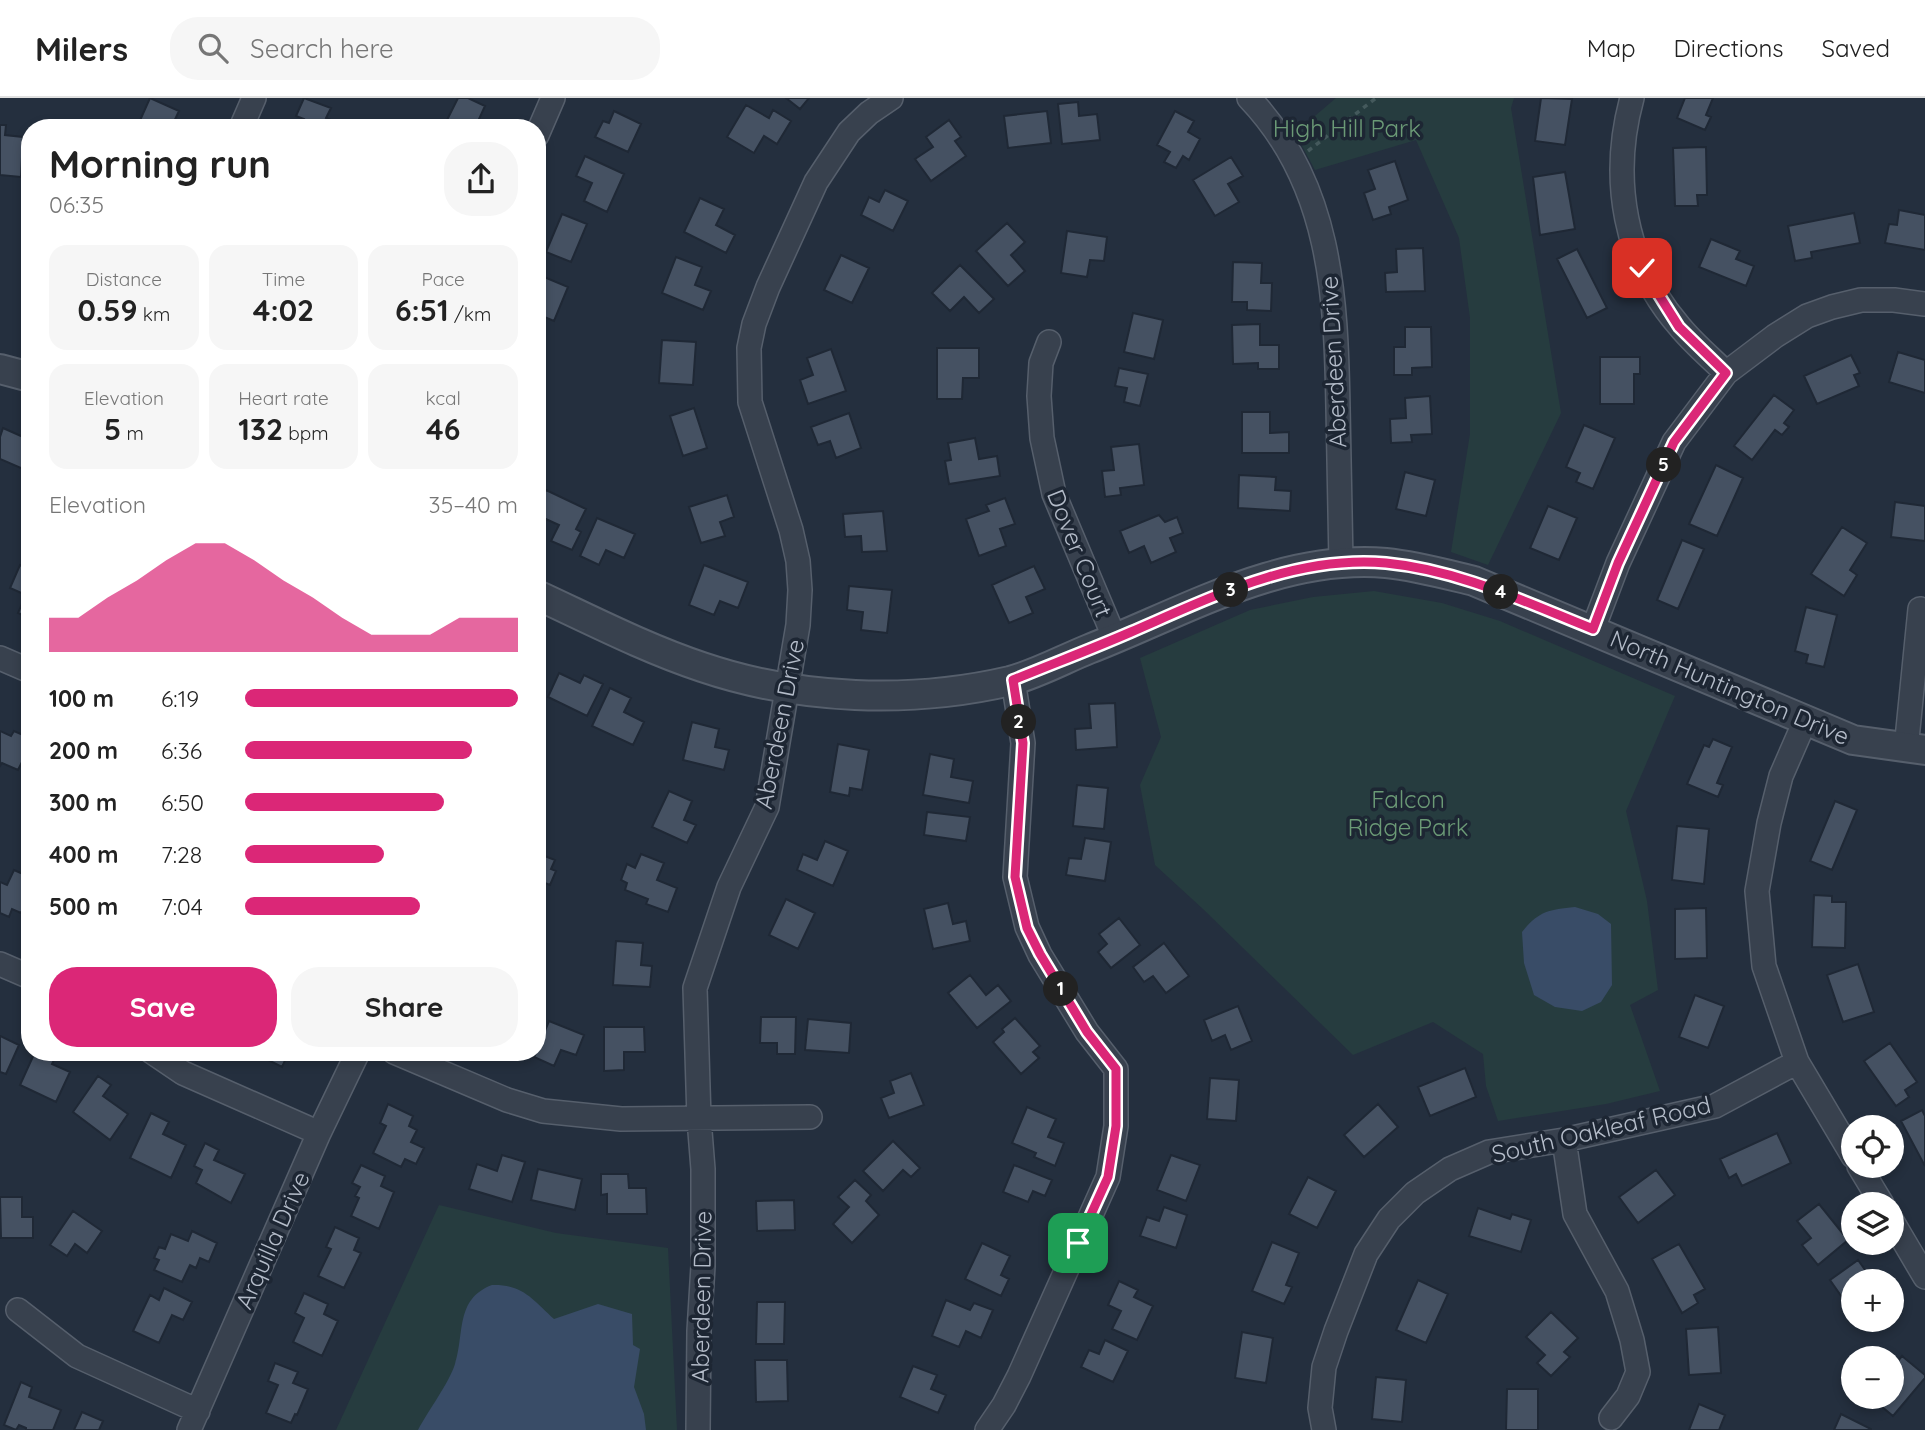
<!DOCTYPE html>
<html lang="en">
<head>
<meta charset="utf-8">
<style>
	body { margin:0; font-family:Quicksand,sans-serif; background:#f6f6f6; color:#222; height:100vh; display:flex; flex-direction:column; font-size:26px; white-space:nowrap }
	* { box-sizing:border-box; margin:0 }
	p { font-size:23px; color:#767676 }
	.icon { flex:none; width:38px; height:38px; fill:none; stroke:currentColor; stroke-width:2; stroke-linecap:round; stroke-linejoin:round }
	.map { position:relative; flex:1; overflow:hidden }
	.details { position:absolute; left:21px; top:21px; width:525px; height:942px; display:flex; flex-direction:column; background:#fff; border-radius:28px; box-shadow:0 4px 10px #0003 }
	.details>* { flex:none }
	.controls { position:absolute; left:1841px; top:1017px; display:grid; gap:14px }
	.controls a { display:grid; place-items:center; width:63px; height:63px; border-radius:50%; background:#fff; box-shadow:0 4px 10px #0003; font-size:35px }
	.pin { position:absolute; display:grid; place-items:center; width:60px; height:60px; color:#fff; margin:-30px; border-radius:14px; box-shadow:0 4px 10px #0006 }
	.km { position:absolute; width:35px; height:35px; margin:-18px; border-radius:50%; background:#222; color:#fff; font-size:19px; line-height:35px; text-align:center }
	.round { display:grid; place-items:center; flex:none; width:74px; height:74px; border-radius:28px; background:#f6f6f6 }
	.overview { display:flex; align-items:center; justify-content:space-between; height:119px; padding:0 28px }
	h1 { font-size:38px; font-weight:700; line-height:52px }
	.stats { display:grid; grid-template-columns:repeat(3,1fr); gap:10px; height:119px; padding:7px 28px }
	.stats div { display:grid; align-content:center; border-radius:18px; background:#f6f6f6; text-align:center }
	.stats b { font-size:30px; font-weight:700 }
	.stats small { font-size:19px; font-weight:400 }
	.stats p { font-size:19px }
	.chart { height:196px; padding:14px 28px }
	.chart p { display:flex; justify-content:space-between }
	.chart svg { width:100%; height:126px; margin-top:7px; fill:#db2777; opacity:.7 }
	.cta { display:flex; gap:14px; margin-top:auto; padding:14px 28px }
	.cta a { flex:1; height:80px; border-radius:28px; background:#db2777; color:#fff; font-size:28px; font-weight:700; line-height:80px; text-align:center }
	.cta a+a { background:#f6f6f6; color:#222 }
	ul { padding:0 28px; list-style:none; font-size:23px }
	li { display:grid; grid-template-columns:112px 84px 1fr; align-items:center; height:52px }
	li i { height:18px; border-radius:9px; background:#db2777 }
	header { display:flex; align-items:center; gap:42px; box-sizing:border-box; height:98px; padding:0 35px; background:#fff; border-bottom:2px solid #e0e0e0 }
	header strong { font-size:33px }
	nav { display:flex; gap:38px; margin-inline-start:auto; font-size:24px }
	.search { width:490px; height:63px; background:#f6f6f6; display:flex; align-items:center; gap:18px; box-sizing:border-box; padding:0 24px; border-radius:28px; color:#767676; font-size:26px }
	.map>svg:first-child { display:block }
	.green { fill:#263c3f }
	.water { fill:#394c67 }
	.building { fill:#455162; stroke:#1f2835; stroke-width:2 }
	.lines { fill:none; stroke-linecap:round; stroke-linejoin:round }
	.minor-casing { stroke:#565f6c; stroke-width:26 }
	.tertiary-casing { stroke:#565f6c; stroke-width:32 }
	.path { stroke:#44595c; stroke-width:3.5; stroke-dasharray:5 5; stroke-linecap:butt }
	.minor { stroke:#38414e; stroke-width:23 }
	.tertiary { stroke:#38414e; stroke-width:28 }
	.route-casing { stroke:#fff; stroke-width:14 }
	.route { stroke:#db2777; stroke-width:9 }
	.labels { text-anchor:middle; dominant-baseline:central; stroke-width:7; stroke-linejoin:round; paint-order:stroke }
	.park-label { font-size:24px; fill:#6b9a76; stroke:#1d2633 }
	.street-label { font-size:24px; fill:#b4bcc9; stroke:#1d2633 }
</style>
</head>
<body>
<header>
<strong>Milers</strong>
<div class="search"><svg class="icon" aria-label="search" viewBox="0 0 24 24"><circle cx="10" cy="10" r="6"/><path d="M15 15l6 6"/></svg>Search here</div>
<nav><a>Map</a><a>Directions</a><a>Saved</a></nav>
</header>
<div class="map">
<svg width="1925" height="1332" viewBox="0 0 1925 1332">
	<rect width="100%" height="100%" fill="#242f3e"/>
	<!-- green -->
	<path class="green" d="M1336 0H1514L1511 10 1561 315 1488 467 1451 454 1470 336V220L1459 140 1416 42 1315 72 1295 35Z
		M1374 493 1442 505 1500 523 1675 598 1626 713 1647 803 1658 892 1630 907 1660 993 1606 1006 1498 1023 1486 988 1483 956 1433 924 1353 957 1203 811 1155 767 1140 687 1161 639 1140 560 1250 512 1313 499Z
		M439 1107 556 1135 668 1150 677 1332H336Z"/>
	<!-- water -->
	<path class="water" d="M1575 809 1598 816 1611 826 1612 887 1601 904 1582 913 1555 909 1534 897 1524 865 1522 834C1539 813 1548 812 1575 809Z
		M492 1187C523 1186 533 1202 554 1221L598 1206 632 1216 633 1247 640 1251 634 1289 644 1316 646 1332H418C428 1313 449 1285 455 1266 465 1235 455 1201 492 1187Z"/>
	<!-- building -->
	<path class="building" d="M150 0 179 13 171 30H126L128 23 138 27Z
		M304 0 331 10 326 20 338 25 335 30H300L304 21 296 18Z
		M458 0H468L485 8 475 30H443Z
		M786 0H809L800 11Z
		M1541 0 1572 1 1565 47 1535 43Z
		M1685 0H1713L1706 17 1711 19 1705 32 1677 20Z
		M1078 4 1079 18 1097 16 1100 42 1062 46 1058 6Z
		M746 7 769 20 773 12 791 23 777 46 764 38 754 55 727 39Z
		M614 13 641 26 628 54 595 39 603 23 609 25Z
		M1047 13 1051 45 1008 50 1004 18Z
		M1175 13 1194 23 1188 34 1200 41 1189 62 1183 58 1176 70 1164 64 1170 54 1157 47Z
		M949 22 961 39 955 43 966 58 931 83 915 61 933 49 926 39Z
		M0 27H6L5 37 23 39 21 79 0 77Z
		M1706 49 1707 97H1697L1698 108H1675L1673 50Z
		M585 58 624 76 607 114 584 103 592 85 576 78Z
		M1231 59 1243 78 1228 86 1239 104 1215 118 1193 82Z
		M1395 63 1408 102 1389 109 1391 116 1373 122 1364 95 1375 91 1368 72Z
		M1565 74 1575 131 1540 137 1533 79Z
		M885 92 908 103 893 133 861 117 869 99 879 104Z
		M700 100 724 111 716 127 735 137 726 155 684 134Z
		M1899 112 1925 117V152L1885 145 1889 126 1897 127Z
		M1854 115 1860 145 1811 154 1812 160 1795 163 1788 128Z
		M562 116 587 126 571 164 546 154Z
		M1007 125 1025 144 1011 157 1025 173 1008 188 976 153Z
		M1067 133 1107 139 1104 163 1090 162 1087 179 1061 175Z
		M1711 141 1740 153 1736 161 1754 168 1746 188 1699 169Z
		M1423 150 1425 193 1386 194 1385 175 1397 174 1396 151Z
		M1577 151 1607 210 1587 220 1557 161Z
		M841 157 869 170 852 205 824 192Z
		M676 159 702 169 695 187 711 193 703 212 662 195Z
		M1233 164 1262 165 1261 185H1272L1271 213 1247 212V204H1232Z
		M960 167 994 201 979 215 964 199 950 213 932 195Z
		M537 176 568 189 554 223 537 216Z
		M1133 215 1163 222 1154 261 1124 254Z
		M1260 226V247H1279V271H1258V265L1233 266 1232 227Z
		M1405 229H1431L1432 269 1412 270V277H1394V249H1405Z
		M662 242 696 244 693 287 659 285Z
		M937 250H979V280H963L962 301H937Z
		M831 251 846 293 808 306 800 282 813 277 807 260Z
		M1898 254 1925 262V295L1889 284Z
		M1851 257 1860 275 1854 277 1859 288 1817 306 1804 278Z
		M1600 259H1640V276H1634V306H1600Z
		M1119 270 1148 276 1140 308 1124 304 1127 290 1115 288Z
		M1774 297 1794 312 1784 325 1789 329 1782 337 1775 332 1752 362 1734 348Z
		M1430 298 1432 336 1411 337 1412 344 1391 345 1390 321 1406 320 1405 300Z
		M694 310 707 350 683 358 670 318Z
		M1242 314H1270V335L1289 334V355H1242Z
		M849 315 861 350 836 360 830 343 818 347 811 329Z
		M1584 327 1615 340 1593 391 1576 384 1580 375 1566 369Z
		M3 330 30 342V374L0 361V339Z
		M975 340 979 361 997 358 1000 378 949 386 945 363 951 362 948 345Z
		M1139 346 1144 387 1120 390 1121 397 1105 399 1102 373 1114 372 1111 349Z
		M1716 367 1743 380 1717 438 1689 426Z
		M1405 374 1435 382 1426 418 1396 411Z
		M1239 377 1276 379 1275 392 1291 393 1290 413 1238 410Z
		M546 392 586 411 576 431 581 434 572 452 551 443 559 427 537 417V411Z
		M727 397 734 419 720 424 725 438 701 445 689 409Z
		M1005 400 1015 426 1000 431 1006 448 979 458 966 421 989 413 986 407Z
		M1895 404 1925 408V443L1891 439Z
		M1548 408 1577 420 1559 462 1530 450Z
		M883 413 887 453 862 454 861 438 845 439 843 416Z
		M1159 417 1165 424 1177 419 1183 435 1170 440 1176 454 1151 465 1144 448 1129 455 1120 433Z
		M597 420 635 436 624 460 606 452 599 467 580 458Z
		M1842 429 1867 445 1850 472 1857 477 1844 498 1811 476Z
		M1682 442 1704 451 1678 511 1657 502Z
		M20 467 30 472V520L18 515 26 497 10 490Z
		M704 467 748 484 738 510 720 503 714 517 689 507Z
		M1034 468 1045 491 1026 499 1033 515 1009 525 992 487Z
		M849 488 892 492 887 535 861 532 863 514 847 512Z
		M1806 509 1837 517 1824 569 1806 565 1808 557 1795 553Z
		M559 575 580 585 584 577 603 586 587 618 548 599Z
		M610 590 631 600 624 614 644 624 633 647 592 628Z
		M1115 605 1117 649 1076 652 1075 631 1091 630 1089 606Z
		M692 624 719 631 715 649 729 652 724 672 683 662Z
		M27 629 30 630V660L25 658 18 672 2 665 0 668V633L11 638 14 633 23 637Z
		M1713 641 1732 649 1717 685 1723 687 1718 699 1687 686 1704 647 1709 649Z
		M838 646 869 652 862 692 850 690 849 698 830 694Z
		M930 656 954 661 951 679 973 683 969 705 923 697Z
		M1077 687 1108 690 1104 731 1073 728Z
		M669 693 692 703 684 722 696 727 687 745 652 729Z
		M1835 703 1857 712 1832 772 1810 763Z
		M927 714 970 719 966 743 924 737Z
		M1677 728 1709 731 1704 786 1672 782Z
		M1085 740 1111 744 1105 783 1066 777 1069 760 1081 761Z
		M825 743 848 753 833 788 797 772 803 756 817 762Z
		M537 755 555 762 551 771 556 773 550 787 545 785 538 802Z
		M641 756 664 765 657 782 677 790 668 814 646 806 648 801 625 792 627 785 621 782 627 766 635 770Z
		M14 772 30 779V812L24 809 21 815 12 811 9 819 0 815V784L7 787Z
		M1814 797 1832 798V804H1846L1845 850 1812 849Z
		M786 801 815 815 798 851 769 837Z
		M948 805 953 826 966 823 970 843 933 851 924 811Z
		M1706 810 1707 860 1675 861V811Z
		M1119 820 1140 847 1111 870 1098 854 1107 846 1099 836Z
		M616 843 643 845 641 867 652 868 650 889 613 887Z
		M1164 845 1189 878 1166 895 1153 878 1144 884 1133 869Z
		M1858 866 1874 914 1843 924 1827 877Z
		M970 877 986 897 998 887 1011 903 977 930 948 895Z
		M1695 897 1724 908 1708 950 1679 939Z
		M1238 908 1252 943 1231 952 1225 937 1212 943 1204 922Z
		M761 919H796L795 956H777V945H760Z
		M1015 920 1040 948 1033 954 1039 960 1021 976 993 944 1004 934 1002 931Z
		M808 921 851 925 849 955 805 952Z
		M549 923 584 937 576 957 561 952 554 968 534 959Z
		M604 929H644L645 954H624V972L604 973Z
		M0 938 19 947 6 976 0 974Z
		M1890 945 1917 984 1905 992 1909 999 1896 1008 1864 963Z
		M35 954H58L52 966 70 974 56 1004 20 987Z
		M256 954H289L282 969 256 956Z
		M1465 970 1476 999 1430 1018 1418 989Z
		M911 975 924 1007 889 1020 881 1000 894 995 890 983Z
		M98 978 111 987 103 998 128 1016 110 1042 73 1014Z
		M1210 980 1239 982 1236 1023 1207 1021Z
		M388 1006 413 1018 409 1028 417 1032 411 1044 424 1050 416 1066 405 1061 401 1069 373 1055 386 1028 380 1025Z
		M1378 1006 1398 1029 1364 1059 1344 1037Z
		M1027 1009 1056 1021 1048 1039 1064 1045 1055 1068 1034 1059 1036 1055 1012 1045Z
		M1922 1012 1925 1018V1068L1901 1023Z
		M151 1015 169 1024 163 1036 186 1047 171 1080 130 1060Z
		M1777 1035 1791 1065 1742 1088 1736 1076 1729 1080 1720 1061Z
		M893 1043 920 1070 911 1079 903 1072 883 1093 863 1073Z
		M205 1045 219 1052 214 1062 245 1076 231 1105 196 1085 202 1072 194 1068Z
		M502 1057 525 1064 512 1104 469 1091 477 1066 497 1073Z
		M1171 1057 1200 1067 1186 1103 1157 1092Z
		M361 1067 385 1078 381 1088 394 1094 379 1131 351 1118 359 1100 355 1098 360 1089 352 1085Z
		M1014 1067 1052 1082 1045 1098 1033 1093 1028 1104 1003 1094Z
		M538 1071 582 1081 575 1112 531 1102Z
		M1656 1072 1675 1097 1638 1125 1619 1099Z
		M601 1076H628L629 1090H646L647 1116H607V1096L601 1097Z
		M1308 1079 1336 1093 1317 1130 1289 1116Z
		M855 1082 871 1097 866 1103 879 1117 852 1145 833 1126 849 1109 838 1099Z
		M0 1099H22V1119H33V1140H1Z
		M794 1102 795 1132 757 1133 756 1103Z
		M1819 1106 1848 1142 1818 1167 1802 1147 1811 1140 1797 1123Z
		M1164 1109 1187 1117 1176 1150 1140 1138 1147 1119 1159 1123Z
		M1478 1110 1510 1121 1512 1116 1531 1122 1521 1154 1469 1138Z
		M73 1113 102 1133 87 1155 75 1146 67 1158 50 1147Z
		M335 1129 359 1140 354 1152 361 1155 344 1190 318 1178 331 1151 326 1149Z
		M192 1133 217 1145 209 1164 200 1160 196 1170 190 1167 182 1184 154 1172 159 1162 154 1160 159 1149 165 1151 171 1136 188 1143Z
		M1272 1144 1299 1155 1286 1187 1292 1189 1284 1206 1252 1193Z
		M982 1145 1010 1158 1001 1177 1009 1181 1001 1198 965 1181Z
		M1679 1146 1705 1191 1694 1197 1698 1205 1682 1215 1652 1161Z
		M1858 1162 1873 1183H1853V1215L1830 1182Z
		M1418 1182 1448 1196 1426 1245 1396 1232Z
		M1119 1183 1138 1192 1134 1199 1153 1208 1137 1242 1112 1231 1121 1213 1108 1207Z
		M164 1190 192 1204 183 1222 172 1217 159 1245 133 1233 150 1197 159 1202Z
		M304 1195 328 1206 324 1216 338 1223 322 1258 293 1244 304 1220 295 1215Z
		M946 1202 970 1212 974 1205 993 1212 981 1240 966 1233 959 1249 932 1238Z
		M757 1204H785L784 1246H756Z
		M1551 1214 1578 1240 1564 1254 1570 1259 1551 1278 1537 1265 1545 1257 1526 1239Z
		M1718 1229 1721 1275 1689 1277 1686 1231Z
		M1242 1234 1273 1240 1266 1285 1235 1280Z
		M1105 1242 1128 1253 1113 1284 1081 1269 1089 1252 1099 1256Z
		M1902 1258 1925 1277V1280L1893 1318 1869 1298H1892V1270Z
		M755 1262H787L788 1303 756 1304Z
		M275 1265 298 1274 293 1285 308 1291 297 1317 295 1316 291 1325 266 1315 278 1287 268 1283Z
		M913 1268 937 1277 931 1291 946 1297 938 1315 900 1299Z
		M1376 1279 1406 1282 1402 1324 1372 1321Z
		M21 1284 32 1289 29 1299 61 1312 53 1332H26V1330L19 1327 16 1332 4 1327Z
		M1507 1291H1538V1332H1506Z
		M1699 1306 1725 1317 1719 1332H1689Z
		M82 1314 103 1323 99 1332H74Z
		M1841 1316 1871 1331V1332H1834Z"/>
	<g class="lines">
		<!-- minor casing -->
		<g class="minor-casing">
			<path id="minor" d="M1249 0C1331 86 1336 197 1338 310 1339 362 1340 413 1341 465
				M1632 0C1610 80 1624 165 1680 229 1694 246 1711 260 1726 275
				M241 30 254 0
				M537 37 553 0
				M1049 244 1041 265 1039 298 1042 340 1054 396 1115 541
				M1593 531 1618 465 1674 344 1726 275 1775 238 1807 218 1832 209 1861 202H1894L1925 206
				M0 560 30 573
				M1805 623 1781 678 1769 725 1757 793 1764 868 1797 964 1853 1058
				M1906 651 1920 511
				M0 866 30 879
				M152 954 183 975 319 1035
				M394 954 507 1002 543 1013 621 1021 810 1019
				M1564 1042 1575 1116 1617 1193 1632 1242 1638 1274 1628 1298 1611 1320
				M1859 1068 1882 1106
				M1892 1123 1925 1179
				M18 1212 77 1258 198 1313
				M189 1332 319 1035 358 954
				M698 1332 699 1233 703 1168V1071L699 1021 695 890 729 789 767 709 798 527 800 492 798 463 791 432 750 304 749 250 754 226 768 189 816 84 849 34 869 15 891 0
				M987 1332 1004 1307 1019 1278 1108 1079 1116 1028V971L1087 934 1040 857 1027 829 1015 779 1023 645 1013 582
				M1324 1332 1320 1310 1324 1269 1336 1233 1366 1156 1389 1121 1415 1095 1450 1071 1489 1054 1564 1042 1715 1008 1797 964"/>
		</g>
		<!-- tertiary casing -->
		<g class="tertiary-casing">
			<path id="tertiary" d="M0 271 30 279
				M537 497C591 522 645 550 702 569 799 602 911 606 1010 583 1037 576 1064 561 1089 551 1184 514 1280 456 1386 465 1416 468 1445 476 1474 483L1853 642 1925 652"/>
		</g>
		<!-- path -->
		<path class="path" d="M1308 53 1376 0"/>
		<!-- minor -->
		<use href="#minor" class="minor"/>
		<!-- tertiary -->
		<use href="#tertiary" class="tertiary"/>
	</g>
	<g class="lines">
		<!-- route casing -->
		<g class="route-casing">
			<path id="route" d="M1078 1145 1108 1079 1116 1028V971L1087 934 1040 856 1027 830 1015 779 1023 645 1013 582C1052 566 1092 551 1131 534 1212 499 1295 457 1386 465 1459 472 1525 504 1593 531L1618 465 1674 344 1726 275 1679 229 1642 170"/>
		</g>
		<!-- route -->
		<use href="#route" class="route"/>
	</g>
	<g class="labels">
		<!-- park labels -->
		<g class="park-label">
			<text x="1347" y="30">High Hill Park</text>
			<text x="1408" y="701">Falcon<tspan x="1408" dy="28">Ridge Park</tspan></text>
		</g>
		<!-- street labels -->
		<g class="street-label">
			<text transform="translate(1333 264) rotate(-93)">Aberdeen Drive</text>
			<text transform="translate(1080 455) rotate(68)">Dover Court</text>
			<text transform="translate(1730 589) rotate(23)">North Huntington Drive</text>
			<text transform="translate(779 626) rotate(-79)">Aberdeen Drive</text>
			<text transform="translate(1601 1031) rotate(-13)">South Oakleaf Road</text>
			<text transform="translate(272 1142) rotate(-66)">Arquilla Drive</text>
			<text transform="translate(701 1199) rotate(-89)">Aberdeen Drive</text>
		</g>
	</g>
</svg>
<div class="controls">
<a><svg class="icon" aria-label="locate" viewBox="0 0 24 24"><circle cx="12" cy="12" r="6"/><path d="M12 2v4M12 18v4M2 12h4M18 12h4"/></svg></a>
<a><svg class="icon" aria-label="layers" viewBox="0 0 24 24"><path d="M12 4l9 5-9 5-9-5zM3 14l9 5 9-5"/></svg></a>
<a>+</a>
<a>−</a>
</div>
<div class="pin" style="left:1078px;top:1145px;background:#1e9e55"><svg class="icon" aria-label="arrive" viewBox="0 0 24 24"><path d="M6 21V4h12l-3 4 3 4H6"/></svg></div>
<div class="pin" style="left:1642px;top:170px;background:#d93025"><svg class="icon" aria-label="check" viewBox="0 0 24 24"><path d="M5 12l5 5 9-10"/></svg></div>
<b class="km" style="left:1061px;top:891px">1</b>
<b class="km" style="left:1019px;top:624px">2</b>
<b class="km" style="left:1231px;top:492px">3</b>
<b class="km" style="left:1501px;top:494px">4</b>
<b class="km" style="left:1664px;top:367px">5</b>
<section class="details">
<div class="overview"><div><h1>Morning run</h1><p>06:35</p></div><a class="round"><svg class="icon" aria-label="share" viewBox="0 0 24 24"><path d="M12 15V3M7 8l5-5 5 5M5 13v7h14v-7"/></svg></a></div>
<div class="stats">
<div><p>Distance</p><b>0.59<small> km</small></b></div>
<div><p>Time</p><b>4:02</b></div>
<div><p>Pace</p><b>6:51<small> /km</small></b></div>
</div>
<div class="stats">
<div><p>Elevation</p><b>5<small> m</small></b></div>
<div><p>Heart rate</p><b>132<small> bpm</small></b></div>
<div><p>kcal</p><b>46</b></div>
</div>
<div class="chart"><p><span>Elevation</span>35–40 m</p>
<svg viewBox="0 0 160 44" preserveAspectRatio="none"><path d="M0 44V32L10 32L20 25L30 19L40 12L50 6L60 6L70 12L80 19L90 25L100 32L110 38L120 38L130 38L140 32L150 32L160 32V44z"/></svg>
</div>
<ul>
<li><b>100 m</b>6:19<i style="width:100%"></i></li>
<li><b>200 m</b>6:36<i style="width:83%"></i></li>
<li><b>300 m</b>6:50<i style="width:73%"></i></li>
<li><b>400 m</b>7:28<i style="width:51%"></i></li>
<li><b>500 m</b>7:04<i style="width:64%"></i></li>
</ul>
<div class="cta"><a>Save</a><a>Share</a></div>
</section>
</div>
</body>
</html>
